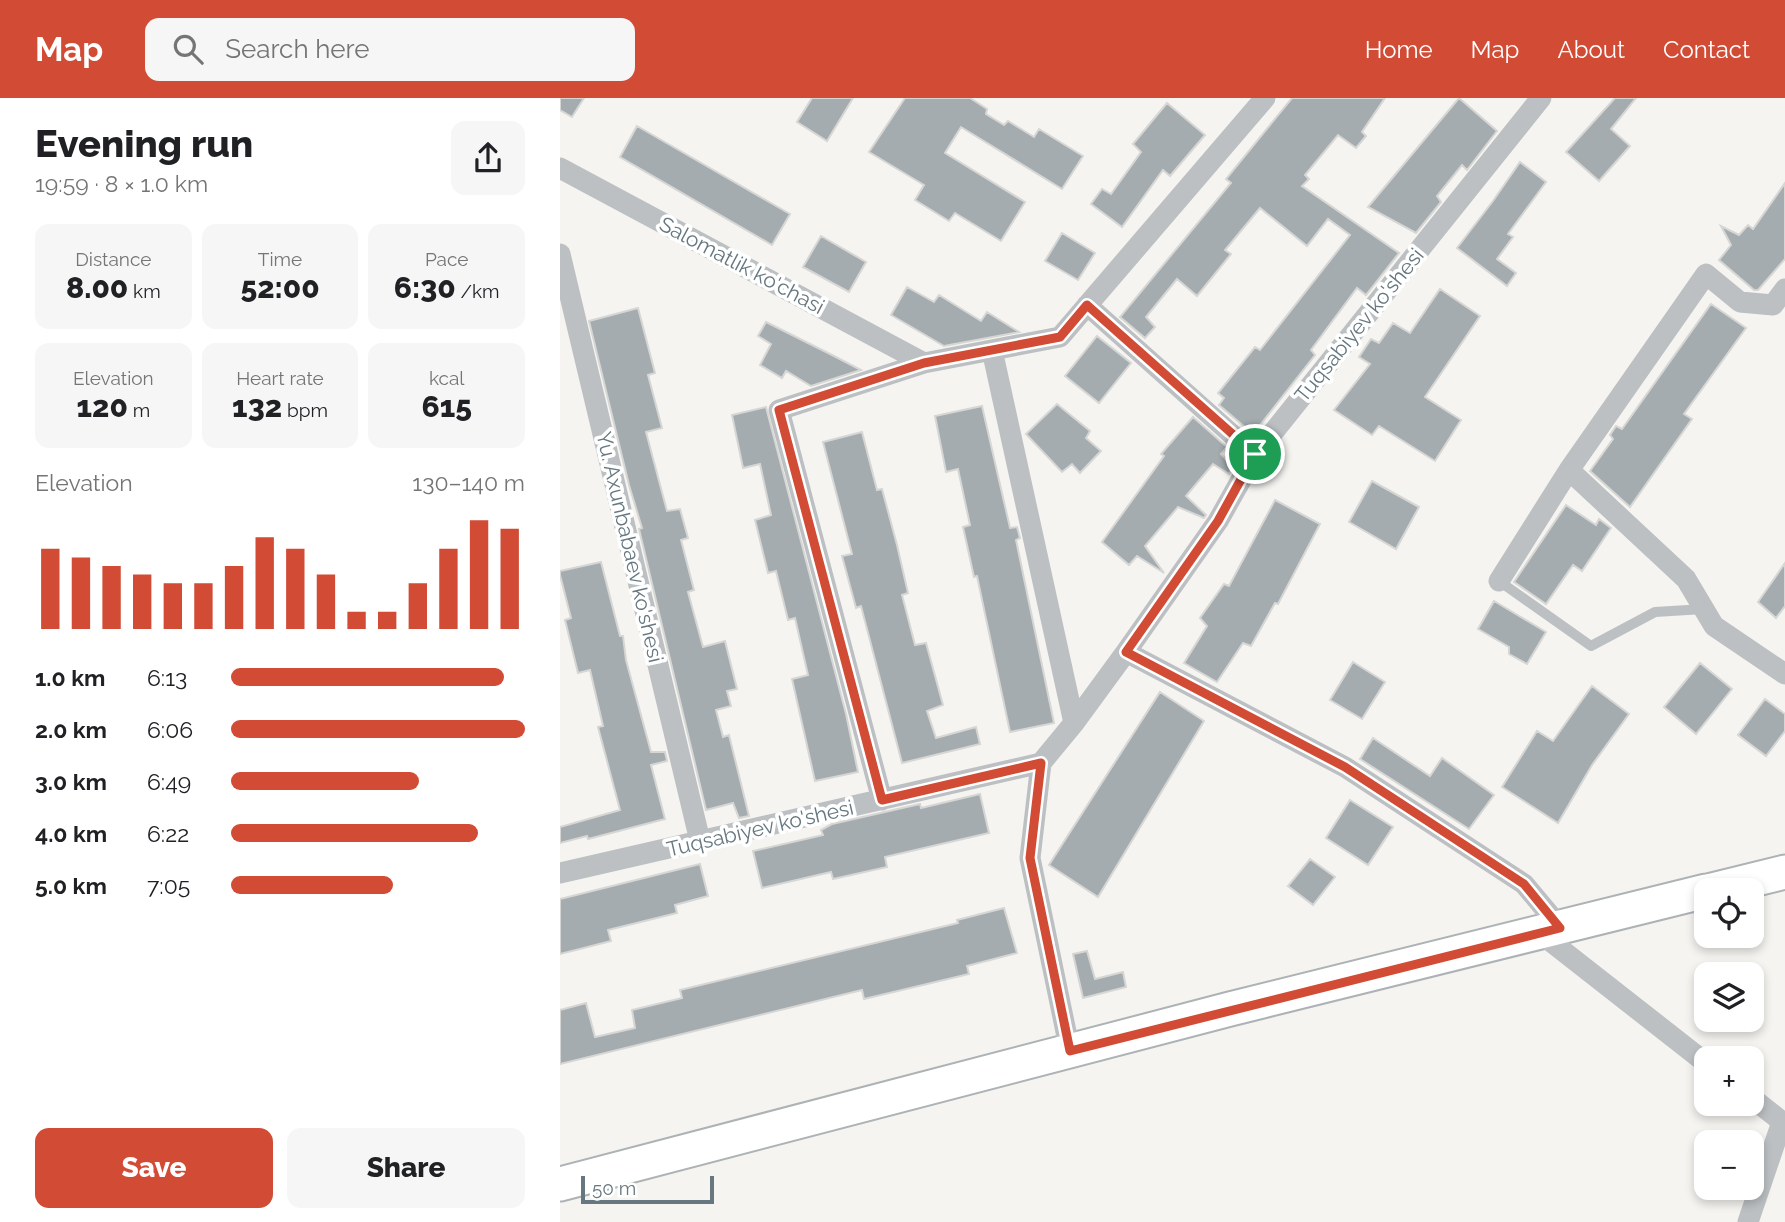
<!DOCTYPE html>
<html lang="en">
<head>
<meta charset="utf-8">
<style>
	body { margin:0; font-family:Raleway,sans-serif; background:#f6f6f6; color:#202124; height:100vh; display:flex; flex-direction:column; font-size:26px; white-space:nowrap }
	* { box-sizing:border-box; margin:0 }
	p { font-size:23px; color:#757577 }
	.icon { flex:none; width:38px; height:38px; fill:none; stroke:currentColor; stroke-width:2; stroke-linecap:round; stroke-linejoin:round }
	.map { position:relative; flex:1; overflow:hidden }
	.details { display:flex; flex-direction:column; background:#fff; width:560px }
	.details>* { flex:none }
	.buttons { position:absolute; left:1134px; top:780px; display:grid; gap:14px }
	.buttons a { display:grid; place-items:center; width:70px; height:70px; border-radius:14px; background:#fff; box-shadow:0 4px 10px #0003; font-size:35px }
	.scale { position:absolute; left:21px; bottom:18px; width:133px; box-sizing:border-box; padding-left:7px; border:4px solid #66777f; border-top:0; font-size:19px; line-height:24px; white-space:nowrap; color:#66777f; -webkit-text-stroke:5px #fff; paint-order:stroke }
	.pin { position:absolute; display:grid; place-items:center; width:60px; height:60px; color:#fff; margin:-30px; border:4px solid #fff; border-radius:50%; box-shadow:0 2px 7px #0007 }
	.round { display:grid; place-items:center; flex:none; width:74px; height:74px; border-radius:14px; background:#f6f6f6 }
	.headline { display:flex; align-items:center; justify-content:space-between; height:119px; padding:0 35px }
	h1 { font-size:38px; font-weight:800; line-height:52px }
	.figures { display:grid; grid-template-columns:repeat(3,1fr); gap:10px; height:119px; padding:7px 35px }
	.figures div { display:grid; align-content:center; border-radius:14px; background:#f6f6f6; text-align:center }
	.figures b { font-size:30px; font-weight:800 }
	.figures small { font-size:19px; font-weight:400 }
	.figures p { font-size:19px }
	.chart { height:196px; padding:14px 35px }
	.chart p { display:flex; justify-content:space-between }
	.chart svg { width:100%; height:126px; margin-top:7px; stroke:#d14b35; stroke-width:6 }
	.primary-button { display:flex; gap:14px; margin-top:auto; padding:14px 35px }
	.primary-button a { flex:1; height:80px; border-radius:14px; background:#d14b35; color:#fff; font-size:28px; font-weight:800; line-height:80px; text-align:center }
	.primary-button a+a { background:#f6f6f6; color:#202124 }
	ul { padding:0 35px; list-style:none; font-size:23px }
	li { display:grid; grid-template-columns:112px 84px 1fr; align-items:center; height:52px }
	li i { height:18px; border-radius:9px; background:#d14b35 }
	header { display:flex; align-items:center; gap:42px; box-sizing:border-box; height:98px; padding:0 35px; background:#d14b35; color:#fff }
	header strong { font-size:33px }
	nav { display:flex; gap:38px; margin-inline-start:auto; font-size:24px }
	.search { width:490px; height:63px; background:#f6f6f6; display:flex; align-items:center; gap:18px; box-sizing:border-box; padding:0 24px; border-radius:14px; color:#757577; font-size:26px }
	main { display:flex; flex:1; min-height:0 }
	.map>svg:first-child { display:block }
	.building { fill:#a4acb0; stroke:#d6d6d4; stroke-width:2 }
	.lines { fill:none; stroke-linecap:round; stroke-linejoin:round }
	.primary-casing { stroke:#adb3b5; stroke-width:37 }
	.lane { stroke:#bcc0c3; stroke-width:10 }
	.street { stroke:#bcc0c3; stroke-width:21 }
	.primary { stroke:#fff; stroke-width:33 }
	.route-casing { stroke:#fff; stroke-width:14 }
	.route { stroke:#d14b35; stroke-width:9 }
	.labels { text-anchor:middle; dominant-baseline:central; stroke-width:7; stroke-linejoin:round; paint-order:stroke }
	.street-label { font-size:21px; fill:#66777f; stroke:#fff }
</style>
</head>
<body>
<header>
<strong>Map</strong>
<div class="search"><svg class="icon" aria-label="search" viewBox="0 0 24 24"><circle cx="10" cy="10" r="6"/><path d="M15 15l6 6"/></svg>Search here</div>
<nav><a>Home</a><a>Map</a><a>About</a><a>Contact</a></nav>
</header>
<main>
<section class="details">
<div class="headline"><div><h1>Evening run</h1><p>19:59 · 8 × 1.0 km</p></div><a class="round"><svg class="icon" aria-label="share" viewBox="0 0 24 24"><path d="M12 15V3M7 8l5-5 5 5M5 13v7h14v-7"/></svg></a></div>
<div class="figures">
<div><p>Distance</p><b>8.00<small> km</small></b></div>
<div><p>Time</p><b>52:00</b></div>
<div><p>Pace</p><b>6:30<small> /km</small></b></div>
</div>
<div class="figures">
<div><p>Elevation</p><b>120<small> m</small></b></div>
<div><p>Heart rate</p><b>132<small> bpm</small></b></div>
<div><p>kcal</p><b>615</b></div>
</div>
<div class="chart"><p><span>Elevation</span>130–140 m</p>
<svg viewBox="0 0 160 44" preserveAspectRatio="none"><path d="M5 44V16M15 44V19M25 44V22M35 44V25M45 44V28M55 44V28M65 44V22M75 44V12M85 44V16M95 44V25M105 44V38M115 44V38M125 44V28M135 44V16M145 44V6M155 44V9"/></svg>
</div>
<ul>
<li><b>1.0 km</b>6:13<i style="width:93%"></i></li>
<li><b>2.0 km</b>6:06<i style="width:100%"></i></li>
<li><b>3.0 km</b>6:49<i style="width:64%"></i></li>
<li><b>4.0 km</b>6:22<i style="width:84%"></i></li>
<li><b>5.0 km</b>7:05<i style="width:55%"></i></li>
</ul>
<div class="primary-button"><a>Save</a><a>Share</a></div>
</section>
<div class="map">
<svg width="1225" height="1124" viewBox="0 0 1225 1124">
	<rect width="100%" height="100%" fill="#f5f4f1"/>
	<!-- building -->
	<path class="building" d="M0 0H24L12 19 0 12Z
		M252 0H293L267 43 237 24Z
		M345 0H410L427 11 426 16 444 27 448 23 474 39 479 31 523 58 502 91 401 29 385 55 465 104 441 143 395 115 389 123 355 102 364 87 309 54Z
		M732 0H825L802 34 806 38 796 50 778 37 745 77 749 81 742 88 839 155 806 197 797 190 751 252 755 257 693 336 659 307 664 300 658 295 695 249 700 252 790 137 768 121 747 148 700 110 665 152 671 156 637 198 617 181 586 219 595 229 585 240 560 219 671 85 666 81Z
		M899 0 937 33 907 72 902 67 877 98 881 104 856 135 808 109Z
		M1055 0H1076L1051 31 1070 48 1039 83 1006 54Z
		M607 5 645 37 610 78 603 72 562 129 531 106 542 91 551 96 581 54 573 46Z
		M77 28 230 116 212 147 60 59Z
		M960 64 986 84 948 136 953 139 937 161 956 175 947 188 897 150 933 103Z
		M1225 85V161L1198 192H1194L1159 162 1171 147 1161 128 1179 137 1188 127 1193 131Z
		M502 135 535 155 518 182 485 163Z
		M261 138 306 164 289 194 243 169Z
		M347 189 374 204 379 197 421 223 427 214 459 234 384 248 331 217Z
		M880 191 920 218 865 299 901 322 875 363 819 328 812 337 774 312 810 266 799 259 811 241 819 245 833 225 850 235Z
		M1151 206 1186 230 1124 316 1132 321 1070 409 1030 373 1053 341 1050 337 1056 328 1062 331Z
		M78 210 95 275 88 277 102 330 86 334 107 413 120 411 128 440 121 442 134 492 128 494 143 549 165 543 177 591 167 593 171 608 156 612 163 639 169 637 189 718 179 720 173 705 146 712 79 431 82 430 69 387 29 223Z
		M206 224 274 258 301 272 251 288 226 273 222 280 200 267 211 246 198 238Z
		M537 238 571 265 539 305 505 278Z
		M497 306 530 333 526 340 541 353 520 375 512 366 502 374 466 336Z
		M422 308 450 430 457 429 460 440 456 442 494 625 450 634 417 478 414 479 403 429 410 427 398 371 386 374 375 318Z
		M206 309 286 616 298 674 255 683 232 581 248 577 235 520 228 522 216 473 208 475 195 422 211 417 200 366 183 370 172 317Z
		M633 319 667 349 661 356 673 369 669 376 653 366 626 398 646 417 644 420 618 409 585 448 604 475 577 458 569 467 542 444 604 358 601 356Z
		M302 334 317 392 322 391 337 447 348 495 342 497 355 547 366 545 383 607 367 613 376 640 416 629 420 646 342 665 301 508 296 510 282 458 292 456 263 344Z
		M812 383 859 409 836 451 789 424Z
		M715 402 760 426 718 506 715 505 691 548 683 545 657 584 624 565 647 528 640 520 664 486 669 488Z
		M1006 407 1036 427 1039 421 1051 430 1022 473 1013 467 986 506 954 484Z
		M41 464 60 538H63L66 562 91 654H105L107 663 91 667 105 721 28 741 27 738 0 745V729L60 712 38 629 43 628 30 572 18 575 5 522 11 520 0 477V473Z
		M1225 465V508L1216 520 1198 504Z
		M934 503 986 534 967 566 949 556V549L918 531Z
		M793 564 825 584 802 621 770 602Z
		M1140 565 1172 591 1136 636 1104 609Z
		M1032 588 1069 616 1032 667 998 725 942 689 977 633 993 643Z
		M600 594 644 623 538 799 489 767Z
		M1205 601 1225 616V633L1206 658 1178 637Z
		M813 640 870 678 882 660 934 697 909 731 800 661Z
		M420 696 429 735 325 759 327 769 273 781 271 774 202 790 193 753 263 737 261 732 272 726 360 706 361 710Z
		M790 702 833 729 808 767 766 740Z
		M750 761 775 779 753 807 728 788Z
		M140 766 148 798 115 807 117 815 48 832 51 843 0 856V801Z
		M444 810 457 855 407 868 409 876 304 901 302 892 0 966V912L26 905 35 939 75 930 72 912 122 900 120 892 398 825 397 822Z
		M527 853 535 881 563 874 566 889 523 900 513 856Z"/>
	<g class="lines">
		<!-- primary casing -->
		<g class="primary-casing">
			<path id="primary" d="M1148 793 1225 774
				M0 1086 670 911 1146 793"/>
		</g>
		<!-- lane -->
		<path class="lane" d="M939 483 1031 548 1095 514 1144 511"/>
		<!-- street -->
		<path class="street" d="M0 70 364 265
			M0 156 140 743
			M527 207 695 357
			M432 252 514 625
			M1009 372 1126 481 1154 528 1225 576
			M939 483 1009 372 1146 176 1180 204 1213 207 1225 191
			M566 554 785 669 964 786 1000 829
			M322 702 219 312 364 265 500 239 705 0
			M0 775 481 665
			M980 835 1146 965
			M510 953 470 760 481 665 514 625 566 554 658 423 695 357 981 0
			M1192 1000 1225 1026
			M1188 1124 1222 1024"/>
		<!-- primary -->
		<use href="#primary" class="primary"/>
	</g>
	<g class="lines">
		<!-- route casing -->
		<g class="route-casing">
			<path id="route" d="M527 207 695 356 658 423 566 554 785 669 964 786 1000 830 510 953 470 760 481 665 322 702 219 312 364 265 500 239Z"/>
		</g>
		<!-- route -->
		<use href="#route" class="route"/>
	</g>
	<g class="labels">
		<!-- street labels -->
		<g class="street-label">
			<text transform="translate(182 167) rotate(28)">Salomatlik ko'chasi</text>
			<text transform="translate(799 227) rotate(-51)">Tuqsabiyev ko'shesi</text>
			<text transform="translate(70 449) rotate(77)">Yu. Axunbabaev ko'shesi</text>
			<text transform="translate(200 730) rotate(-13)">Tuqsabiyev ko'shesi</text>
		</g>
	</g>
</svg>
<div class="buttons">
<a><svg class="icon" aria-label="locate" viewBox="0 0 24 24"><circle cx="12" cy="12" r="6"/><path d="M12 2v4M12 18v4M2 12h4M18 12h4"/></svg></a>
<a><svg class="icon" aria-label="layers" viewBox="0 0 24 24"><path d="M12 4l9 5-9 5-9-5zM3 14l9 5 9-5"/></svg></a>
<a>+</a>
<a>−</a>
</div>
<div class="scale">50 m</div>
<div class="pin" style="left:695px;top:356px;background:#1e9e55"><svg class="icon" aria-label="arrive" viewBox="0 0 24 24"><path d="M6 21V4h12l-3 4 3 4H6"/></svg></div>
</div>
</main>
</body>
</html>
